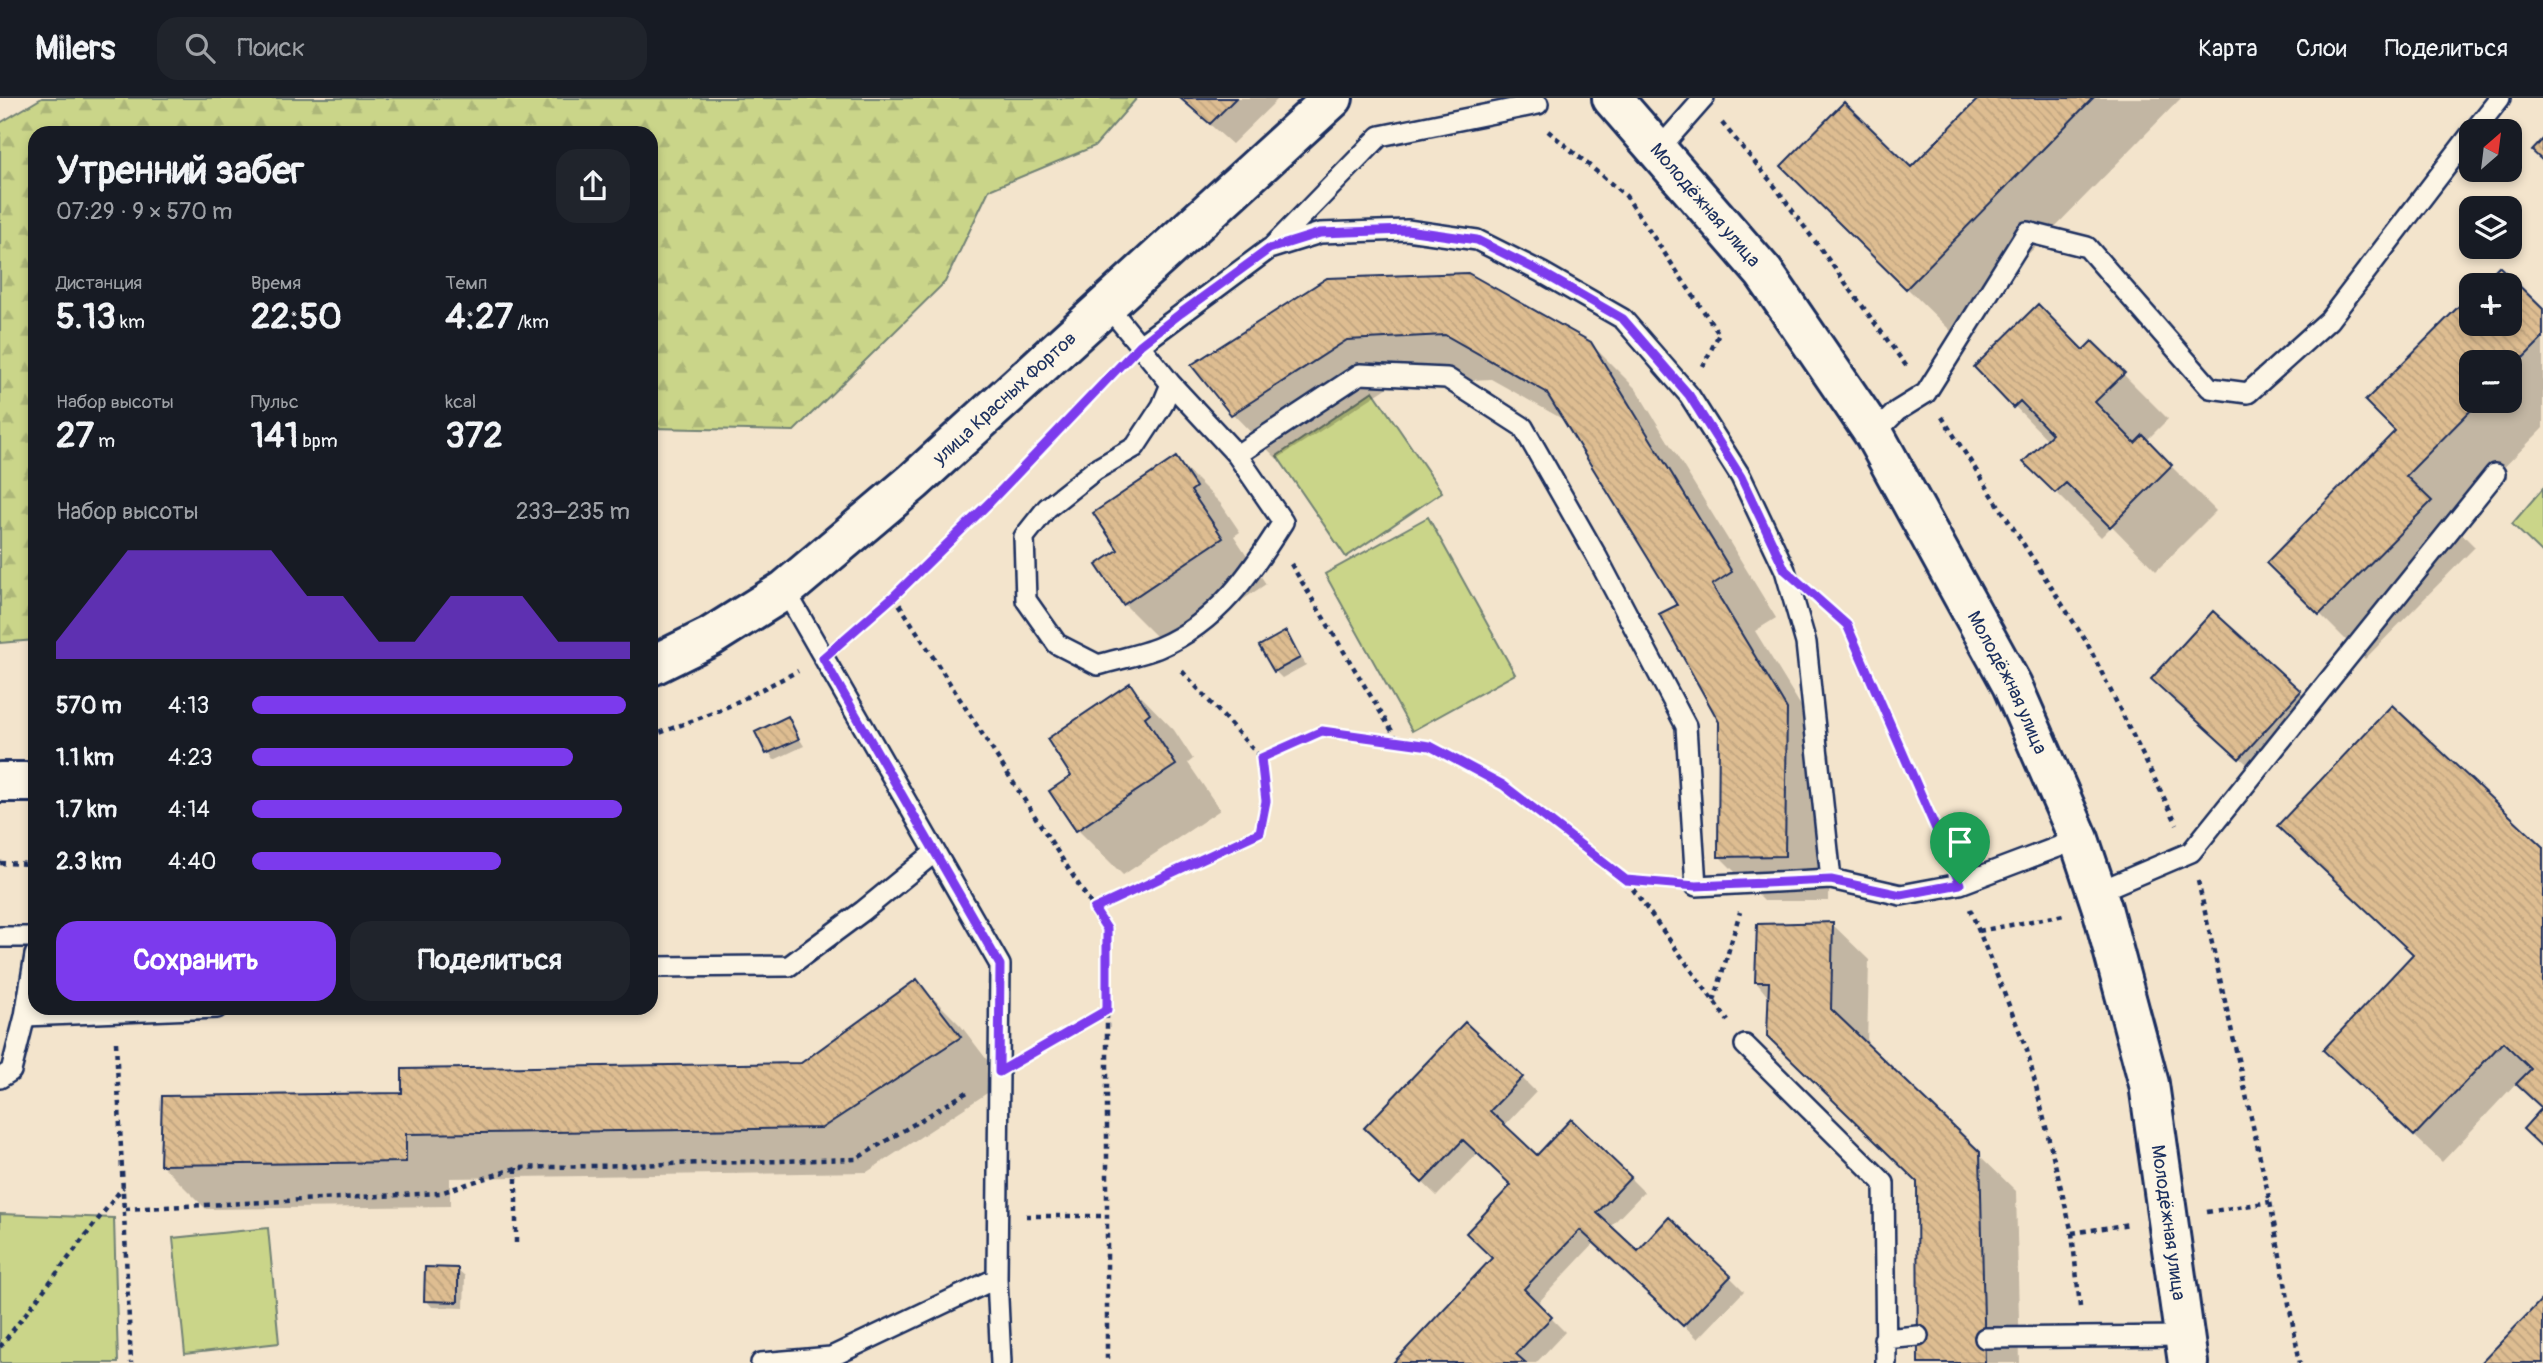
<!DOCTYPE html>
<html lang="ru">
<head>
<meta charset="utf-8">
<style>
	body { margin:0; font-family:Pangolin,sans-serif; background:#20242c; color:#f1f3f6; height:100vh; display:flex; flex-direction:column; font-size:26px; white-space:nowrap }
	* { box-sizing:border-box; margin:0 }
	p { font-size:23px; color:#9ea1a6 }
	.icon { flex:none; width:38px; height:38px; fill:none; stroke:currentColor; stroke-width:2; stroke-linecap:round; stroke-linejoin:round }
	.map { position:relative; flex:1; overflow:hidden }
	.sheet { position:absolute; left:28px; top:28px; width:630px; height:889px; display:flex; flex-direction:column; background:#171b24; border-radius:21px; box-shadow:0 4px 10px #0003 }
	.sheet>* { flex:none }
	.needle { width:46px; rotate:28deg }
	.buttons { position:absolute; left:2459px; top:21px; display:grid; gap:14px }
	.buttons a { display:grid; place-items:center; width:63px; height:63px; border-radius:14px; background:#171b24; box-shadow:0 4px 10px #0003; font-size:35px }
	.pin { position:absolute; display:grid; place-items:center; width:60px; height:60px; color:#fff; margin:-72px -30px; border-radius:50% 50% 50% 0; rotate:-45deg; box-shadow:0 0 7px #0007 }
	.pin .icon { rotate:45deg }
	.round { display:grid; place-items:center; flex:none; width:74px; height:74px; border-radius:21px; background:#20242c }
	.summary { display:flex; align-items:center; justify-content:space-between; height:119px; padding:0 28px }
	h1 { font-size:38px; font-weight:800; line-height:52px }
	.metrics { display:grid; grid-template-columns:repeat(3,1fr); gap:10px; height:119px; padding:7px 28px }
	.metrics div { display:grid; align-content:center }
	.metrics b { font-size:35px; font-weight:800 }
	.metrics small { font-size:19px; font-weight:400 }
	.metrics p { font-size:19px }
	.chart { height:196px; padding:14px 28px }
	.chart p { display:flex; justify-content:space-between }
	.chart svg { width:100%; height:126px; margin-top:7px; fill:#7c3aed; opacity:.7 }
	.action { display:flex; gap:14px; margin-top:auto; padding:14px 28px }
	.action a { flex:1; height:80px; border-radius:21px; background:#7c3aed; color:#fff; font-size:28px; font-weight:800; line-height:80px; text-align:center }
	.action a+a { background:#20242c; color:#f1f3f6 }
	ul { padding:0 28px; list-style:none; font-size:23px }
	li { display:grid; grid-template-columns:112px 84px 1fr; align-items:center; height:52px }
	li i { height:18px; border-radius:9px; background:#7c3aed }
	header { display:flex; align-items:center; gap:42px; box-sizing:border-box; height:98px; padding:0 35px; background:#171b24; border-bottom:2px solid #363941 }
	header strong { font-size:33px }
	nav { display:flex; gap:38px; margin-inline-start:auto; font-size:24px }
	.search { width:490px; height:63px; background:#20242c; display:flex; align-items:center; gap:18px; box-sizing:border-box; padding:0 24px; border-radius:21px; color:#9ea1a6; font-size:26px }
	.map>svg:first-child { display:block }
	.forest { fill:url(#forest-firs); stroke:#728274; stroke-width:2 }
	.park { fill:#cad589; stroke:#728274; stroke-width:2 }
	.shadow { fill:#0003; fill-rule:evenodd }
	.building { fill:url(#building-back-hatch); stroke:#1b2f5e; stroke-width:2 }
	.lines { fill:none; stroke-linecap:round; stroke-linejoin:round }
	.service-casing { stroke:#1b2f5e; stroke-width:24 }
	.minor-casing { stroke:#1b2f5e; stroke-width:44 }
	.tertiary-casing { stroke:#1b2f5e; stroke-width:44 }
	.path { stroke:#1b2f5e; stroke-width:4.5; stroke-dasharray:5 5; stroke-linecap:butt }
	.service { stroke:#fcf5e5; stroke-width:19 }
	.minor { stroke:#fcf5e5; stroke-width:38 }
	.tertiary { stroke:#fcf5e5; stroke-width:38 }
	.route-casing { stroke:#fff; stroke-width:14 }
	.route { stroke:#7c3aed; stroke-width:9 }
	.labels { text-anchor:middle; dominant-baseline:central; stroke-width:7; stroke-linejoin:round; paint-order:stroke }
	.street-label { font-size:19px; fill:#1b2f5e; stroke:#fcf5e5 }
</style>
</head>
<body>
<header>
<strong>Milers</strong>
<div class="search"><svg class="icon" aria-label="search" viewBox="0 0 24 24"><circle cx="10" cy="10" r="6"/><path d="M15 15l6 6"/></svg>Поиск</div>
<nav><a>Карта</a><a>Слои</a><a>Поделиться</a></nav>
</header>
<div class="map">
<svg width="2543" height="1265" viewBox="0 0 2543 1265">
	<defs>
		<pattern id="forest-firs" width="22" height="20" patternUnits="userSpaceOnUse" patternTransform="scale(1.75)"><rect width="22" height="20" fill="#cad589"/><path d="M5 1l3.5 6h-7zM16 11l3.5 6h-7z" fill="#adb779"/></pattern>
		<pattern id="building-back-hatch" width="6" height="6" patternUnits="userSpaceOnUse" patternTransform="scale(1.75)"><rect width="6" height="6" fill="#debd91"/><path d="M-1 5l2 2M0 0l6 6M5-1l2 2" fill="none" stroke="#bea37f"/></pattern>
	</defs>
	<rect width="100%" height="100%" fill="#f3e4cc"/>
	<filter id="ink" filterUnits="userSpaceOnUse"><feTurbulence type="fractalNoise" baseFrequency=".0143" numOctaves="2"/><feDisplacementMap in="SourceGraphic" scale="14" xChannelSelector="R" yChannelSelector="G"/><feConvolveMatrix kernelMatrix="1 2 1 2 8 2 1 2 1" color-interpolation-filters="sRGB"/></filter>
	<g filter="url(#ink)">
		<!-- forest -->
		<path class="forest" d="M42 0H1137L1095 48 989 92 945 184 794 333 651 330V35H35V542L0 545V25Z"/>
		<!-- park -->
		<path class="park" d="M1373 293 1442 394 1346 459 1277 358Z
			M2543 390V456L2512 426Z
			M1428 419 1515 576 1412 633 1325 476Z
			M0 1116 114 1120 118 1265H0Z
			M268 1130 279 1245 185 1256 173 1140Z"/>
		<!-- shadow -->
		<path class="shadow" d="M1180 0H1279L1232 46Z
			M1981 0H2181L1952 234 1828 113 1911 72Z
			M2499 170 2543 213V330L2450 424 2475 449 2365 561 2269 465 2398 333 2471 199V226H2510V187H2482ZM2471 264H2510V303H2471Z
			M1327 182 1590 245 1636 291 1776 520 1755 533 1831 657 1829 803H1764L1719 758 1721 623 1679 507 1566 323 1491 281 1393 286 1277 361 1233 316Z
			M2092 245 2168 321 2146 343 2216 413 2156 473 2112 428 2101 439 2026 364 2048 342 1976 269 2083 254Z
			M1176 361 1221 406 1240 434 1234 438 1266 486 1169 551 1124 506 1120 452Z
			M1286 535 1306 567 1282 580 1275 573Z
			M1130 587 1174 632 1193 661 1188 665 1220 712 1123 777 1078 732 1052 694 1074 679Z
			M2160 588 2300 594 2306 601 2247 666Z
			M787 621 804 648 774 662 757 635Z
			M2543 752V1010L2517 984 2442 1064 2352 979Z
			M1832 826 1869 862 1867 948 2016 1093 2020 1265H1920L1919 1084 1756 884Z
			M916 883 961 928 1004 984 867 1074 450 1080V1108L206 1111 161 1066 403 997 801 967Z
			M1522 980 1536 994 1504 1028 1537 1060 1630 1080 1644 1094 1610 1129 1638 1155 1730 1179 1744 1193 1698 1241 1595 1144 1537 1206 1565 1234 1536 1265H1395L1494 1160 1513 1088 1478 1055 1437 1098 1381 1045Z
			M458 1172 465 1178 464 1210 432 1209 426 1202Z"/>
		<!-- building -->
		<path class="building" d="M1180 0H1236L1210 26Z
			M1979 0H2093L1906 191 1781 68 1844 4 1911 69Z
			M2543 41V63L2532 53Z
			M2499 168 2543 211V240L2510 273V264H2471V303H2480L2406 378 2432 403 2319 517 2266 465 2395 333 2365 303 2471 196V226H2510V187H2480Z
			M1468 175 1591 244 1732 474 1712 487 1787 611 1785 758 1718 759 1719 624 1659 516 1677 507 1546 294 1445 237 1347 242 1231 317 1191 267 1327 180Z
			M2038 206 2083 252 2092 243 2125 275 2095 304 2135 345 2143 337 2172 367 2110 429 2066 385 2055 395 2023 364 2052 336 2020 303 2013 310 1974 269Z
			M1176 359 1196 389 1191 393 1223 440 1123 507 1096 467 1118 452 1093 415Z
			M2213 513 2301 593 2239 661 2151 581Z
			M1286 533 1300 560 1274 574 1259 548Z
			M1130 585 1150 615 1145 619 1176 667 1076 733 1049 693 1071 678 1047 641Z
			M2392 607 2543 749V1050L2523 1031 2542 1010 2516 986 2531 971 2503 944 2414 1038 2323 952 2413 856 2277 728Z
			M788 618 799 641 766 656 755 634Z
			M1833 824 1831 911 1980 1054 1985 1265H1918L1917 1084 1767 938 1769 884H1755L1757 826Z
			M917 881 961 939 822 1030 406 1036V1064L160 1067 162 998 402 995V971L801 965Z
			M1465 924 1523 979 1490 1013 1537 1057 1571 1021 1631 1079 1597 1115 1638 1153 1669 1119 1731 1178 1683 1228 1580 1132 1524 1191 1552 1219 1516 1256 1526 1265H1393L1492 1160 1466 1135 1511 1087 1463 1042 1422 1085 1364 1030Z
			M425 1169 458 1170V1204L424 1203Z
			M2543 1200V1265H2481Z"/>
		<g class="lines">
			<!-- service casing -->
			<g class="service-casing">
				<path id="service" d="M2474 33 2500 0
					M1659 51 1704 0
					M1271 150 1380 38 1538 6
					M1106 206 1171 286 1237 357 1283 424C1251 475 1218 524 1160 549 1141 557 1118 561 1098 567L1057 546 1026 502 1024 439 1047 410 1095 372 1135 349 1162 308 1171 286
					M1140 247 1269 151 1320 135 1407 132 1477 142 1541 174 1623 221 1689 297 1741 379 1785 472 1806 545 1831 781
					M1874 336 1897 313 1926 295 2027 134 2087 149 2210 290 2248 295 2329 222 2471 36
					M1237 357 1360 276 1447 280 1523 329 1597 459 1686 628 1696 788 1831 781 1901 797 1960 786 2079 741
					M785 492 1000 867 997 1180 1001 1265
					M2097 794 2191 754 2495 376
					M0 839H35
					M651 869 789 868 863 813 935 754
					M25 918 217 910
					M1745 947 1884 1085 1886 1265
					M0 980 11 973 25 918 35 857
					M1985 1240 2185 1238
					M1884 1241 1918 1238
					M761 1265 831 1259 997 1180"/>
			</g>
			<!-- minor casing -->
			<g class="minor-casing">
				<g id="minor">
					<path id="s1" d="M1612 0 1764 175 1874 336 2012 587 2079 741 2102 810 2149 986 2188 1265"/>
				</g>
			</g>
			<!-- tertiary casing -->
			<g class="tertiary-casing">
				<g id="tertiary">
					<path id="s2" d="M651 568 710 539 785 492 913 384 1333 0"/>
					<path d="M0 684H35"/>
				</g>
			</g>
			<!-- path -->
			<path class="path" d="M1722 25 1773 86 1907 269
				M1548 33 1626 98 1719 236 1703 268
				M1942 319 2087 545 2177 726
				M1291 466 1398 643
				M894 498 1107 831V1265
				M1828 510 1847 527 1948 758
				M846 540 990 404 1120 268
				M651 638 721 612 798 573
				M1261 660 1322 633 1430 648 1503 687 1626 782 1667 786
				M0 765 35 766
				M1627 783 1728 923
				M2198 783 2270 1104 2300 1265
				M1094 811 1260 734 1266 703 1261 660 1181 572
				M1970 811 2027 952 2072 1135 2080 1209
				M1979 833 2064 817
				M1714 903 1740 814
				M116 944 131 1265
				M1027 958 1107 912
				M516 1070V1147
				M125 1111 440 1095 516 1070 856 1061 969 993
				M2207 1114 2270 1104
				M1026 1118H1107
				M2072 1135 2130 1126
				M0 1249 123 1089"/>
			<!-- service -->
			<use href="#service" class="service"/>
			<!-- minor -->
			<use href="#minor" class="minor"/>
			<!-- tertiary -->
			<use href="#tertiary" class="tertiary"/>
		</g>
	</g>
	<g class="lines" filter="url(#ink)">
		<!-- route casing -->
		<g class="route-casing">
			<path id="route" d="M1407 132 1477 142 1541 174 1623 221 1689 297 1741 379 1785 472 1847 527 1960 786 1901 797 1831 782 1696 788 1626 782 1503 687 1430 648 1322 633 1261 660 1266 703 1260 734 1094 811 1107 831V912L999 974 1000 867 823 560 894 498 990 404 1140 247 1181 215 1269 151 1320 135Z"/>
		</g>
		<!-- route -->
		<use href="#route" class="route"/>
	</g>
	<g class="labels">
		<!-- street labels -->
		<g class="street-label">
			<text stroke="none"><textPath href="#s1" startOffset="142">Молодёжная улица</textPath></text>
			<text stroke="none"><textPath href="#s2" startOffset="446">улица Красных Фортов</textPath></text>
			<text stroke="none"><textPath href="#s1" startOffset="709">Молодёжная улица</textPath></text>
			<text stroke="none"><textPath href="#s1" startOffset="1276">Молодёжная улица</textPath></text>
		</g>
	</g>
</svg>
<div class="buttons">
<a><svg class="needle" viewBox="-14 -14 28 28"><path d="M0-13l5 13h-10z" fill="#e53935"/><path d="M0 13l5-13h-10z" fill="#9ea1a6"/></svg></a>
<a><svg class="icon" aria-label="layers" viewBox="0 0 24 24"><path d="M12 4l9 5-9 5-9-5zM3 14l9 5 9-5"/></svg></a>
<a>+</a>
<a>−</a>
</div>
<div class="pin" style="left:1960px;top:786px;background:#1e9e55"><svg class="icon" aria-label="arrive" viewBox="0 0 24 24"><path d="M6 21V4h12l-3 4 3 4H6"/></svg></div>
<section class="sheet">
<div class="summary"><div><h1>Утренний забег</h1><p>07:29 · 9 × 570 m</p></div><a class="round"><svg class="icon" aria-label="share" viewBox="0 0 24 24"><path d="M12 15V3M7 8l5-5 5 5M5 13v7h14v-7"/></svg></a></div>
<div class="metrics">
<div><p>Дистанция</p><b>5.13<small> km</small></b></div>
<div><p>Время</p><b>22:50</b></div>
<div><p>Темп</p><b>4:27<small> /km</small></b></div>
</div>
<div class="metrics">
<div><p>Набор высоты</p><b>27<small> m</small></b></div>
<div><p>Пульс</p><b>141<small> bpm</small></b></div>
<div><p>kcal</p><b>372</b></div>
</div>
<div class="chart"><p><span>Набор высоты</span>233–235 m</p>
<svg viewBox="0 0 160 44" preserveAspectRatio="none"><path d="M0 44V38L10 22L20 6L30 6L40 6L50 6L60 6L70 22L80 22L90 38L100 38L110 22L120 22L130 22L140 38L150 38L160 38V44z"/></svg>
</div>
<ul>
<li><b>570 m</b>4:13<i style="width:99%"></i></li>
<li><b>1.1 km</b>4:23<i style="width:85%"></i></li>
<li><b>1.7 km</b>4:14<i style="width:98%"></i></li>
<li><b>2.3 km</b>4:40<i style="width:66%"></i></li>
</ul>
<div class="action"><a>Сохранить</a><a>Поделиться</a></div>
</section>
</div>
</body>
</html>
